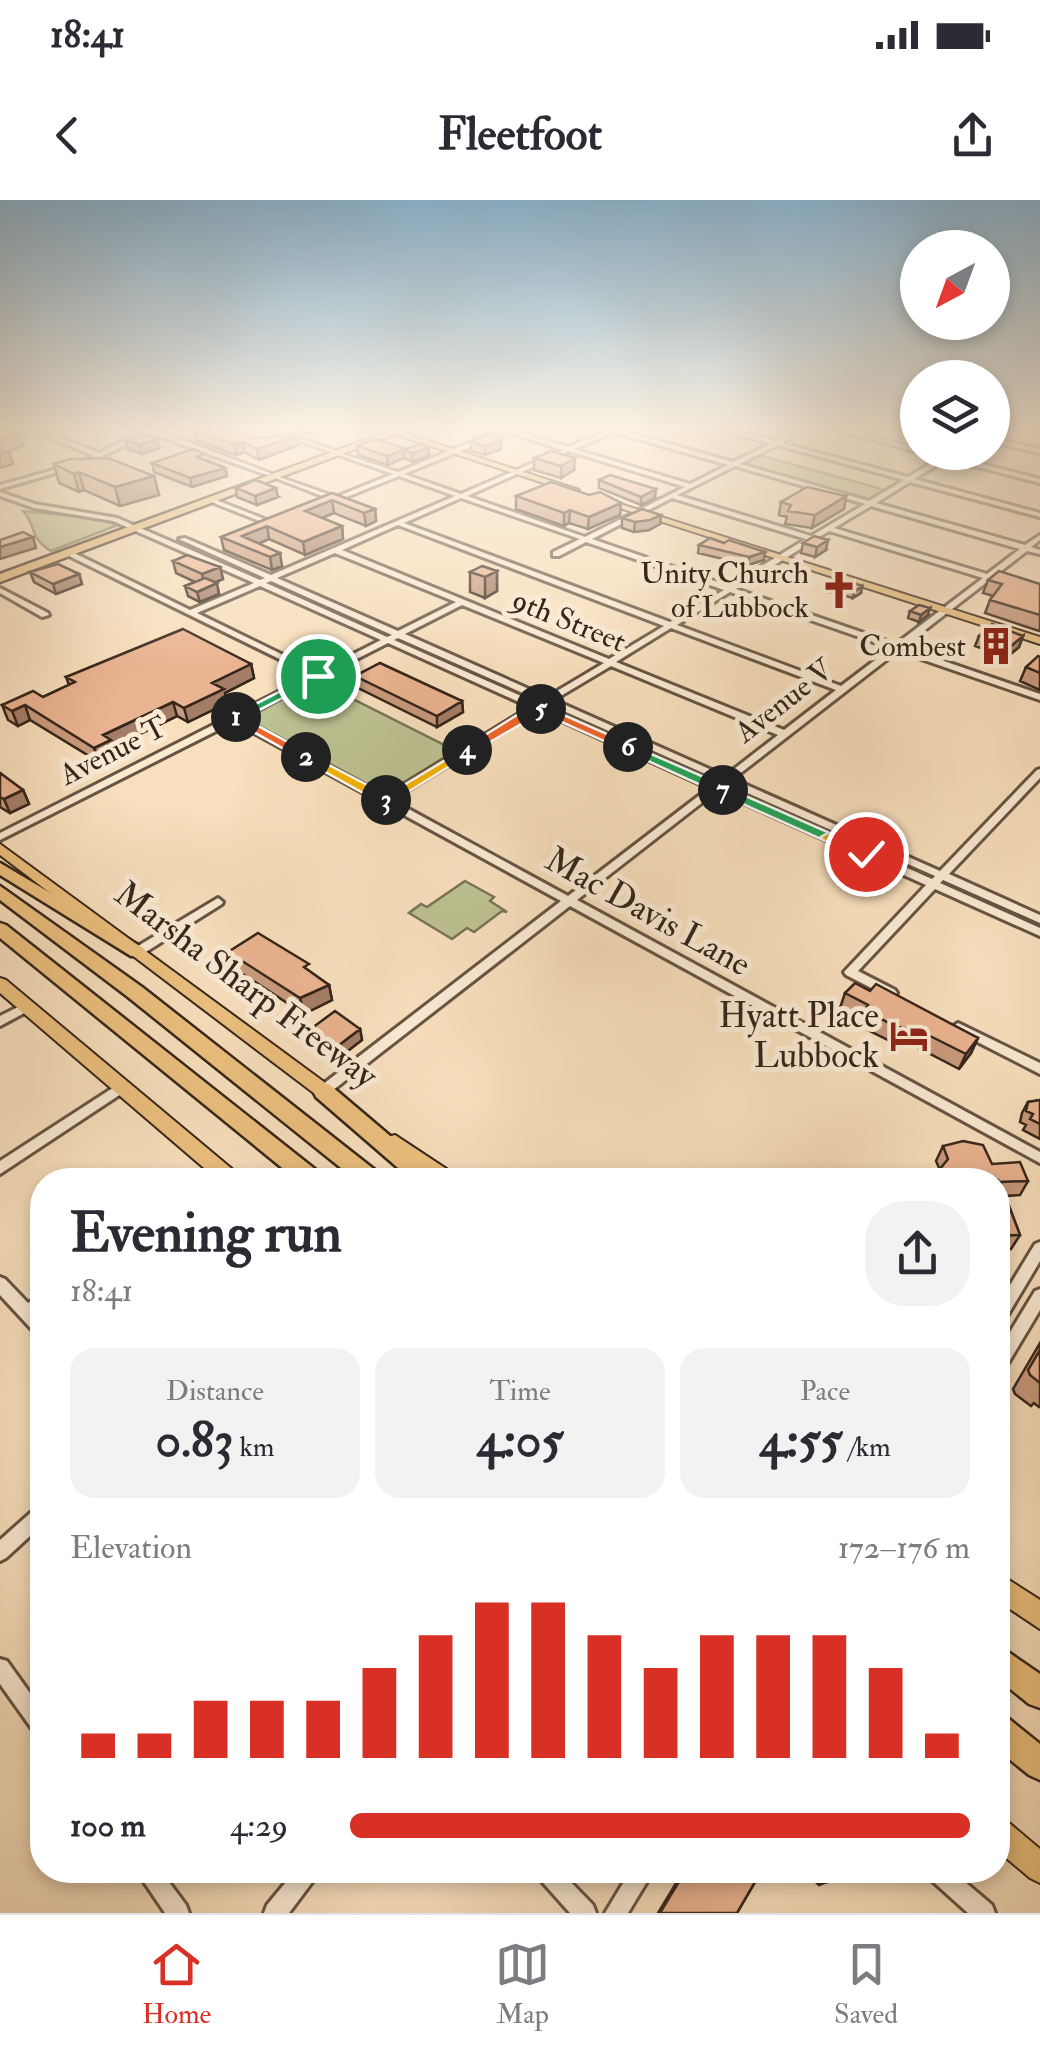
<!DOCTYPE html>
<html lang="en">
<head>
<meta charset="utf-8">
<style>
	body { margin:0; font-family:"IM FELL Double Pica",serif; background:#f2f2f3; color:#2b2b33; height:100vh; display:flex; flex-direction:column; font-size:38px; white-space:nowrap }
	* { box-sizing:border-box; margin:0 }
	p { font-size:32px; color:#7c7c81 }
	.icon { flex:none; width:55px; height:55px; fill:none; stroke:currentColor; stroke-width:2; stroke-linecap:round; stroke-linejoin:round }
	.map { position:relative; flex:1; overflow:hidden }
	.side { position:absolute; left:30px; top:968px; width:980px; height:715px; display:flex; flex-direction:column; background:#fff; border-radius:40px; box-shadow:0 5px 15px #0003 }
	.side>* { flex:none }
	.needle { width:65px; rotate:221deg }
	.tools { position:absolute; left:900px; top:30px; display:grid; gap:20px }
	.tools a { display:grid; place-items:center; width:110px; height:110px; border-radius:50%; background:#fff; box-shadow:0 5px 15px #0003; font-size:50px }
	.pin { position:absolute; display:grid; place-items:center; width:85px; height:85px; color:#fff; margin:-42px; border:5px solid #fff; border-radius:50%; box-shadow:0 2px 10px #0007 }
	.km { position:absolute; width:50px; height:50px; margin:-25px; border-radius:50%; background:#222; color:#fff; font-size:28px; line-height:50px; text-align:center }
	.round { display:grid; place-items:center; flex:none; width:105px; height:105px; border-radius:40px; background:#f2f2f3 }
	.overview { display:flex; align-items:center; justify-content:space-between; height:170px; padding:0 40px }
	h1 { font-size:55px; font-weight:800; line-height:75px }
	.figures { display:grid; grid-template-columns:repeat(3,1fr); gap:15px; height:170px; padding:10px 40px }
	.figures div { display:grid; align-content:center; border-radius:25px; background:#f2f2f3; text-align:center }
	.figures b { font-size:50px; font-weight:800 }
	.figures small { font-size:28px; font-weight:400 }
	.figures p { font-size:28px }
	.chart { height:280px; padding:20px 40px }
	.chart p { display:flex; justify-content:space-between }
	.chart svg { width:100%; height:180px; margin-top:10px; stroke:#d93025; stroke-width:6 }
	ul { padding:0 40px; list-style:none; font-size:32px }
	li { display:grid; grid-template-columns:160px 120px 1fr; align-items:center; height:75px }
	li i { height:25px; border-radius:12px; background:#d93025 }
	.status { display:flex; justify-content:space-between; align-items:center; height:70px; padding:0 50px; background:#fff; direction:ltr }
	.status svg { height:28px; fill:currentColor }
	header { display:flex; justify-content:space-between; align-items:center; height:130px; padding:0 40px; background:#fff; font-size:45px; font-weight:800 }
	.tabs { display:flex; justify-content:space-around; align-items:center; height:140px; border-top:2px solid #e1e1e2; background:#fff; font-size:28px; color:#7c7c81 }
	.tabs a { display:grid; justify-items:center; gap:5px }
	.tabs .on { color:#d93025 }
	.map>svg:first-child { display:block }
	.green { fill:#bdc292; stroke:#797456; stroke-width:2.5 }
	.lines { fill:none; stroke-linecap:round; stroke-linejoin:round }
	.minor-casing { stroke:#665443; stroke-width:6 }
	.major-casing { stroke:#35251a; stroke-width:4 }
	.highway-casing { stroke:#35251a; stroke-width:5 }
	.minor { fill:#faead4; fill-rule:evenodd }
	.major { fill:#ecc07e; fill-rule:evenodd }
	.highway { fill:#ecc07e; fill-rule:evenodd }
	.wall { fill:#c99a7d; stroke:#35251a; stroke-width:2.5 }
	.shaded-wall { fill:#a47d66; stroke:#35251a; stroke-width:2.5 }
	.building { fill:#eab391; stroke:#35251a; stroke-width:2.5 }
	.split-1 { fill:#22a559; stroke:#fff; stroke-width:2.5 }
	.split-2 { fill:#f0652b; stroke:#fff; stroke-width:2.5 }
	.split-3 { fill:#f5b400; stroke:#fff; stroke-width:2.5 }
	.split-4 { fill:#f5b400; stroke:#fff; stroke-width:2.5 }
	.split-5 { fill:#f0652b; stroke:#fff; stroke-width:2.5 }
	.split-6 { fill:#f0652b; stroke:#fff; stroke-width:2.5 }
	.split-7 { fill:#22a559; stroke:#fff; stroke-width:2.5 }
	.split-8 { fill:#22a559; stroke:#fff; stroke-width:2.5 }
	.split-9 { fill:#f5b400; stroke:#fff; stroke-width:2.5 }
	.labels { text-anchor:middle; dominant-baseline:central; stroke-width:10; stroke-linejoin:round; paint-order:stroke }
	.far-poi-label { font-size:30px; fill:#35251a; stroke:#faead4; text-anchor:end }
	.far-street-label { font-size:30px; fill:#35251a; stroke:#faead4 }
	.street-label { font-size:35px; fill:#35251a; stroke:#faead4 }
	.poi-label { font-size:35px; fill:#35251a; stroke:#faead4; text-anchor:end }
</style>
</head>
<body>
<div class="status"><b>18:41</b><svg viewBox="0 0 49 12"><path d="M0 12V9h3v3zM5 12V6h3v6zM10 12V3h3v9zM15 12V0h3v12zM26 1h20v11H26zM47 4h2v5h-2z"/></svg></div>
<header><svg class="icon" aria-label="back" viewBox="0 0 24 24"><path d="M15 5l-7 7 7 7"/></svg>Fleetfoot<svg class="icon" aria-label="share" viewBox="0 0 24 24"><path d="M12 15V3M7 8l5-5 5 5M5 13v7h14v-7"/></svg></header>
<div class="map">
<svg width="1040" height="1713" viewBox="0 0 1040 1713">
	<rect width="100%" height="100%" fill="#f8dfbd"/>
	<filter id="stains"><feTurbulence type="fractalNoise" baseFrequency=".002" numOctaves="4"/><feColorMatrix values="0 0 0 0 .2 0 0 0 0 .09 0 0 0 0 .02 0 0 0 .5 -.17"/></filter>
	<radialGradient id="worn" r=".72"><stop offset=".6" stop-color="#630" stop-opacity="0"/><stop offset="1" stop-color="#630" stop-opacity=".3"/></radialGradient>
	<!-- green -->
	<path class="green" d="M759 255 878 288 884 291 869 300 743 263Z
		M23 311 95 318 118 325 51 351C28 337 37 326 23 311Z
		M269 380 1040 722V730L267 383Z
		M313 482H319L456 551 392 592 380 594 244 520Z
		M465 681 494 697 490 701 507 712 502 711 474 732 467 728 452 739 409 713 421 704 427 707Z"/>
	<g class="lines">
		<!-- minor casing -->
		<g class="minor-casing">
			<path id="minor" d="M27 228H35L99 253 145 231 144 228H151L272 274 267 275 150 233 86 264 0 289V285L82 262 94 256Z
				M263 228H271L336 251 331 252Z
				M505 228H516L512 230 568 247 609 230V228H621L619 230 733 262 770 244 717 228H726L775 241 802 228H809L781 243 908 277 941 257 925 252 945 255 957 252 951 256 1040 279V283L947 259 914 279 1040 313V317L910 282 876 303 1025 345 1040 335V340L1031 347 1040 350V354L1027 351 903 447 1040 494V500L898 451 733 579 940 671 1037 570 1040 569V578L949 674 1040 715V723L943 680 940 683 1040 728V736L935 689 858 771 895 790 897 793 895 796H887L846 775 844 772 926 685 717 591 577 700 1040 952V963L570 706 328 894H318L317 891 318 888 561 701 234 522 0 640V633L312 475 63 353 70 351 190 410 254 383 113 321 34 308 0 296V292L35 304 117 318 260 380 265 378 179 339 185 338 271 375 455 296 399 276 329 304 326 302 330 299 273 277V275L336 297 393 274 336 254V252L398 272ZM507 232 563 250 461 294 404 274ZM614 232 728 265 690 284 574 249ZM777 245 904 280 869 301 740 264ZM569 251 685 287 585 337 467 296ZM735 266 865 304 811 336 677 295ZM461 298 580 339 553 352V356H559L586 342 724 390 670 422 404 323ZM672 298 806 339 729 386 592 339ZM871 306 1020 349 987 374 834 328ZM398 325 664 426 609 459 342 350ZM829 331 983 378 896 444 736 389ZM335 353 456 402 398 431 277 378ZM271 381 392 435 387 437 266 383ZM260 386 381 440 318 472 197 413ZM730 392 891 448 841 486 677 425ZM462 405 604 463 547 497 405 434ZM671 428 836 490 784 530 616 462ZM398 438 541 501 537 503 394 440ZM388 443 530 507 385 596 241 518ZM611 466 778 535 725 576 554 500ZM548 504 719 580 715 583 544 507ZM538 510 709 588 568 696 392 600ZM727 584 935 676 932 679 724 587Z
				M830 228H839L918 248V252Z
				M992 228H997L992 231Z
				M992 238 1040 249V253L992 242Z
				M211 298 274 323 275 324 270 325 209 301 208 300Z
				M0 388 48 413 49 415 42 417 0 393Z
				M218 698 223 702 222 704 141 755H133L131 752 133 749Z
				M26 803 30 804 32 807 30 810 0 826V816Z
				M958 823 1040 863V874L954 830 952 827Z
				M122 882 127 884 128 887 127 890 0 974V961Z
				M218 962 223 964 225 968C218 980 208 980 195 980L197 976Z
				M1040 1042V1061L1003 1123 998 1125V1105L1035 1044Z
				M0 1077 5 1079 28 1103 42 1094V1110L37 1114 42 1120V1137L37 1135 0 1095Z
				M1040 1089V1110L1004 1170 998 1172V1152L1035 1091Z
				M42 1305V1325L6 1358 0 1361V1340L36 1308Z
				M0 1459 7 1461 42 1510V1536L35 1533 0 1484Z
				M136 1670H160L186 1705 189 1713H165Z
				M296 1670H320L316 1677 289 1713H264L267 1705Z
				M534 1670H559L593 1705 596 1713H570L538 1677Z
				M631 1670H654L628 1713H605Z
				M924 1670H951L992 1705 995 1713H968L928 1677Z"/>
		</g>
		<!-- major casing -->
		<g class="major-casing">
			<path id="major" d="M376 228H388L579 290 571 292Z
				M595 296 1040 437V444L595 300Z
				M0 644 339 893 342 898 339 903H327L0 655Z
				M0 778 6 780 238 974 241 980H218L0 793Z
				M395 935 454 974 457 980H433L388 947 386 942 388 937Z
				M998 1373 1040 1400V1429L998 1401Z
				M998 1618 1008 1622 1040 1649V1683L1030 1678 998 1651Z"/>
		</g>
		<!-- highway casing -->
		<g class="highway-casing">
			<path id="highway" d="M398 228H411L0 382V374Z
				M0 663 143 748 146 752 143 756H131L0 675Z
				M0 686 142 787 380 974 383 980H356L128 797 0 700Z
				M0 723 6 725 321 974 324 980H297L0 738Z
				M323 883 330 885 435 974 438 980H412L316 897 313 891 316 885Z
				M998 1445 1040 1474V1508L1029 1504 998 1479Z
				M998 1514 1009 1519 1040 1544V1580L1029 1575 998 1550Z"/>
		</g>
		<!-- minor -->
		<use href="#minor" class="minor"/>
		<!-- major -->
		<use href="#major" class="major"/>
		<!-- highway -->
		<use href="#highway" class="highway"/>
	</g>
	<!-- wall -->
	<path class="wall" d="M289 228H322V230L310 234Z
		M194 230 256 238 298 235 299 245 259 260 244 252 236 255 196 240Z
		M126 240 159 248 142 254 128 249Z
		M501 240V249L485 255 471 251V242Z
		M357 246 406 249 429 247V256L413 262 404 258 388 265 358 255Z
		M534 258 574 270 561 278 534 270Z
		M206 260 225 268 227 276 192 287 154 272 152 263Z
		M54 264 154 276 159 295 120 306 84 290 79 292 59 283Z
		M599 280 655 298 641 305 599 288Z
		M236 288 278 297 257 305 237 297Z
		M332 293 375 309 376 321 366 326 334 313 322 318 342 326 343 339 305 355 269 339 259 344 282 366 272 370 224 350 221 337Z
		M589 295 621 303 620 315 588 329 569 323 564 326 516 309V296Z
		M846 296 844 309 812 328 785 324 787 317 779 315 781 302Z
		M622 318 660 324 649 330 634 332 622 328Z
		M724 343 765 352 764 360 748 365 698 353 699 345Z
		M803 343 826 350 815 357 801 353Z
		M173 361 220 367 223 379 215 382 219 394 200 402 188 396 185 386 195 382 176 373Z
		M802 370 801 377 789 384 778 380 779 374Z
		M497 371V391L485 398 470 392V372Z
		M30 372 79 374 82 384 56 394 34 382Z
		M988 380 1040 384V429L1039 431 985 413 990 400 993 396 983 393Z
		M830 385 862 386 861 393 853 398 829 392Z
		M910 411 928 415 919 422 908 418Z
		M979 436H1023L1019 447 1007 457 975 446Z
		M1040 457V490L1020 481 1026 467Z
		M251 464 254 478 225 493 227 503 188 522 177 516 113 547 115 554 99 562 30 520 18 526 8 520 2 505 43 497 69 485 66 477Z
		M355 476 462 501 463 512 437 527 356 487Z
		M0 573 23 590 29 604 10 613 0 607Z
		M228 752 310 772 329 785 332 800 304 814 232 767Z
		M870 791 978 838 971 853 959 869 909 843 907 846 890 841 858 825 860 819 840 808 845 793Z
		M360 829 362 840 336 860 311 842 308 831Z
		M1040 900V939L1023 930 1026 925 1020 922 1022 913 1028 902Z
		M943 946 992 964 1028 981 1020 995 1005 996 1020 1035 1011 1049 1000 1050 998 1054V980L940 970 936 961Z
		M1040 1143V1206L1039 1207 1034 1203 1031 1206 1015 1194 1013 1189Z
		M684 1670H762L737 1713H658Z
		M803 1670H833L827 1682 819 1685Z"/>
	<!-- shaded-wall -->
	<path class="shaded-wall" d="M309 228H322V230L310 234Z
		M19 234 23 246 0 254V241Z
		M298 235 299 245 259 260 257 249Z
		M157 239 159 248 142 254 139 245Z
		M501 240V249L485 255V246Z
		M243 242 244 252 236 255 234 244Z
		M429 247V256L413 262 412 253Z
		M403 250 404 258 388 265 387 256Z
		M9 252 13 264 0 268V255Z
		M575 258 574 270 561 278V266Z
		M225 268 227 276 192 287 190 278Z
		M79 272 84 290 79 292 74 274Z
		M154 276 159 295 120 306 115 287Z
		M276 288 278 297 257 305 255 296Z
		M656 289 655 298 641 305V297Z
		M846 296 844 309 812 328 815 315Z
		M332 300 334 313 307 324 305 311Z
		M621 303 620 315 588 329 589 317Z
		M375 309 376 321 366 326 364 313Z
		M570 310 569 323 564 326V313Z
		M661 315 660 324 649 330 634 332 635 322Z
		M267 326 269 339 248 348 242 336Z
		M342 326 343 339 305 355 303 342Z
		M33 337 36 348 0 359V347Z
		M828 340 826 350 815 357 817 347Z
		M765 352 764 360 748 365 749 357Z
		M280 353 282 366 272 370 270 357Z
		M220 367 223 379 205 387 202 374Z
		M802 370 801 377 789 384 790 377Z
		M497 371V391L485 398V377Z
		M79 374 82 384 56 394 53 384Z
		M217 383 219 394 200 402 197 392Z
		M862 386 861 393 853 398 854 392Z
		M930 408 928 415 919 422 921 415Z
		M1023 436 1019 447 1007 457 1011 446Z
		M251 464 254 478 225 493 227 503 188 522 184 508 212 483Z
		M462 501 463 512 437 527V516Z
		M173 502 177 516 113 547 115 554 99 562 94 548 103 535Z
		M25 505 30 520 18 526 12 511Z
		M23 590 29 604 10 613 4 599Z
		M329 785 332 800 304 814 300 798Z
		M360 829 362 840 336 860 334 849Z
		M978 838 971 853 959 869 966 854Z"/>
	<!-- building -->
	<path class="building" d="M0 228H5L19 234 0 241Z
		M200 228H222L256 238 298 235 257 249 243 242 234 244 194 230Z
		M144 234 157 239 139 245 126 240Z
		M490 234 501 240 485 246 471 242Z
		M376 239 406 249 387 256 357 246Z
		M420 244 429 247 412 253 403 250Z
		M193 249 205 254 197 257 225 268 190 278 152 263Z
		M551 251 575 258 561 266 534 258Z
		M108 258 154 276 115 287 79 272 74 274 54 264 70 259Z
		M610 275 656 289 641 297 599 280Z
		M256 280 276 288 255 296 236 288Z
		M551 282 589 295 600 292 621 303 589 317 570 310 564 313 516 296Z
		M807 287 846 296 815 315 788 311 791 305 781 302Z
		M332 293 375 309 364 313 332 300 305 311 342 326 303 342 267 326 242 336 280 353 270 357 221 337Z
		M642 309 661 315 650 320 635 322 622 318Z
		M23 332 33 337 0 347V340Z
		M814 336 828 340 817 347 803 343Z
		M710 338 724 343 729 340 765 352 749 357 699 345Z
		M187 355 220 367 202 374 173 361Z
		M58 364 79 374 53 384 30 372Z
		M482 366 497 371 485 377 470 372Z
		M791 366 802 370 790 377 779 374Z
		M999 371 1040 384V415L990 400 1002 384 988 380Z
		M205 378 217 383 197 392 185 386Z
		M841 378 862 386 854 392 830 385Z
		M919 405 930 408 921 415 910 411Z
		M992 424 1023 436 1011 446 979 436Z
		M183 429 251 464 212 483 224 489 184 508 173 502 103 535 111 540 94 548 25 505 12 511 2 505 33 491 43 497 75 482 66 477Z
		M1038 456 1040 457V473L1026 467Z
		M380 463 462 501 437 516 355 476Z
		M0 573 23 590 4 599 0 597Z
		M258 733 309 764 304 767 329 785 300 798 228 752Z
		M855 783 870 791 876 784 978 838 966 854 914 828 913 831 895 826 864 810 868 805 845 793Z
		M335 811 360 829 334 849 308 831Z
		M1040 900V924L1030 919 1033 914 1026 911 1028 902Z
		M963 941 983 945 992 964 1020 962 1028 981 1000 982 1020 1035 1000 1036 1004 1044 998 1045V980H931L948 959 943 946Z
		M1040 1150V1183L1030 1175 1028 1170Z
		M686 1670H762L737 1713H660Z
		M814 1670H833L827 1682Z"/>
	<!-- sky -->
	<linearGradient id="sky" x2="0" y2="1"><stop stop-color="#8bb7d5"/><stop offset="0.49" stop-color="#fcf1e1"/><stop offset="1" stop-color="#fcf1e1" stop-opacity="0"/></linearGradient>
	<rect width="1040" height="468" fill="url(#sky)"/>
	<!-- split-1 -->
	<path class="split-1" d="M318 472 321 478 240 520 230 517Z"/>
	<!-- split-2 -->
	<path class="split-2" d="M236 514 310 554 312 557 302 559 232 520Z"/>
	<!-- split-3 -->
	<path class="split-3" d="M306 553 390 597 392 600 381 603 302 559Z"/>
	<!-- split-4 -->
	<path class="split-4" d="M467 547 471 553 390 603 379 600Z"/>
	<!-- split-5 -->
	<path class="split-5" d="M533 505 547 509 471 553 461 550Z"/>
	<!-- split-6 -->
	<path class="split-6" d="M541 505 632 545 634 547 624 550 537 511Z"/>
	<!-- split-7 -->
	<path class="split-7" d="M628 544 727 587 729 590 718 593 624 550Z"/>
	<!-- split-8 -->
	<path class="split-8" d="M723 586 832 634 834 637 823 640 718 593V587Z"/>
	<!-- split-9 -->
	<path class="split-9" d="M828 633 870 651 872 654 861 657 823 640 821 637Z"/>
	<!-- icons -->
	<defs>
		<g id="church-bare" transform="scale(3)"><path d="M-1.2-6h2.4v3.5h3.3v2.4h-3.3V6h-2.4V-.1h-3.3v-2.4h3.3Z" fill="#8f2418" stroke="#faead4" stroke-width="2.5" paint-order="stroke"/></g>
		<g id="building-bare" transform="scale(3)"><path d="M-4-6H4V6H1V3H-1V6H-4ZM-2.5-4.3h1.7v1.8h-1.7ZM.8-4.3h1.7v1.8H.8ZM-2.5-1h1.7V.8h-1.7ZM.8-1h1.7V.8H.8Z" fill="#8f2418" stroke="#faead4" stroke-width="2.5" paint-order="stroke"/></g>
		<g id="hotel-bare" transform="scale(3)"><path d="M-6-4.5h1.5V1H6V5H4.5V3h-9V5H-6ZM-4 0a1.8 1.8 0 1 1 3.6 0ZM.5 0V-2.5h3Q6-2.5 6 0Z" fill="#8f2418" stroke="#faead4" stroke-width="2.5" paint-order="stroke"/></g>
	</defs>
	<g fill-rule="evenodd">
		<use href="#church-bare" x="839" y="390"/>
		<use href="#building-bare" x="996" y="446"/>
		<use href="#hotel-bare" x="909" y="836"/>
	</g>
	<g class="labels">
		<!-- far-poi labels -->
		<g class="far-poi-label">
			<text x="809" y="373">Unity Church<tspan x="809" dy="34">of Lubbock</tspan></text>
			<text x="966" y="446">Combest</text>
		</g>
		<!-- far-street labels -->
		<g class="far-street-label">
			<text transform="translate(569 421) rotate(22)">9th Street</text>
			<text transform="translate(784 501) rotate(-38)">Avenue V</text>
			<text transform="translate(113 551) rotate(-27)">Avenue T</text>
		</g>
		<!-- street labels -->
		<g class="street-label">
			<text transform="translate(648 712) rotate(29)">Mac Davis Lane</text>
			<text transform="translate(246 785) rotate(37)">Marsha Sharp Freeway</text>
		</g>
		<!-- poi labels -->
		<g class="poi-label">
			<text x="879" y="816">Hyatt Place<tspan x="879" dy="40">Lubbock</tspan></text>
		</g>
	</g>
	<rect width="100%" height="100%" filter="url(#stains)"/>
	<rect width="100%" height="100%" fill="url(#worn)"/>
</svg>
<div class="tools">
<a><svg class="needle" viewBox="-14 -14 28 28"><path d="M0-13l5 13h-10z" fill="#e53935"/><path d="M0 13l5-13h-10z" fill="#7c7c81"/></svg></a>
<a><svg class="icon" aria-label="layers" viewBox="0 0 24 24"><path d="M12 4l9 5-9 5-9-5zM3 14l9 5 9-5"/></svg></a>
</div>
<div class="pin" style="left:318px;top:476px;background:#1e9e55"><svg class="icon" aria-label="arrive" viewBox="0 0 24 24"><path d="M6 21V4h12l-3 4 3 4H6"/></svg></div>
<div class="pin" style="left:866px;top:654px;background:#d93025"><svg class="icon" aria-label="check" viewBox="0 0 24 24"><path d="M5 12l5 5 9-10"/></svg></div>
<b class="km" style="left:236px;top:517px">1</b>
<b class="km" style="left:306px;top:557px">2</b>
<b class="km" style="left:386px;top:600px">3</b>
<b class="km" style="left:467px;top:550px">4</b>
<b class="km" style="left:541px;top:509px">5</b>
<b class="km" style="left:628px;top:547px">6</b>
<b class="km" style="left:723px;top:590px">7</b>
<section class="side">
<div class="overview"><div><h1>Evening run</h1><p>18:41</p></div><a class="round"><svg class="icon" aria-label="share" viewBox="0 0 24 24"><path d="M12 15V3M7 8l5-5 5 5M5 13v7h14v-7"/></svg></a></div>
<div class="figures">
<div><p>Distance</p><b>0.83<small> km</small></b></div>
<div><p>Time</p><b>4:05</b></div>
<div><p>Pace</p><b>4:55<small> /km</small></b></div>
</div>
<div class="chart"><p><span>Elevation</span>172–176 m</p>
<svg viewBox="0 0 160 44" preserveAspectRatio="none"><path d="M5 44V38M15 44V38M25 44V30M35 44V30M45 44V30M55 44V22M65 44V14M75 44V6M85 44V6M95 44V14M105 44V22M115 44V14M125 44V14M135 44V14M145 44V22M155 44V38"/></svg>
</div>
<ul>
<li><b>100 m</b>4:29<i style="width:100%"></i></li>
</ul>
</section>
</div>
<nav class="tabs">
<a class="on"><svg class="icon" aria-label="home" viewBox="0 0 24 24"><path d="M3 11l9-7 9 7M6 9v11h12V9"/></svg>Home</a>
<a><svg class="icon" aria-label="map" viewBox="0 0 24 24"><path d="M3 6l6-2 6 2 6-2v14l-6 2-6-2-6 2zM9 4v14M15 6v14"/></svg>Map</a>
<a><svg class="icon" aria-label="saved" viewBox="0 0 24 24"><path d="M7 4h10v16l-5-4-5 4z"/></svg>Saved</a>
</nav>
</body>
</html>
